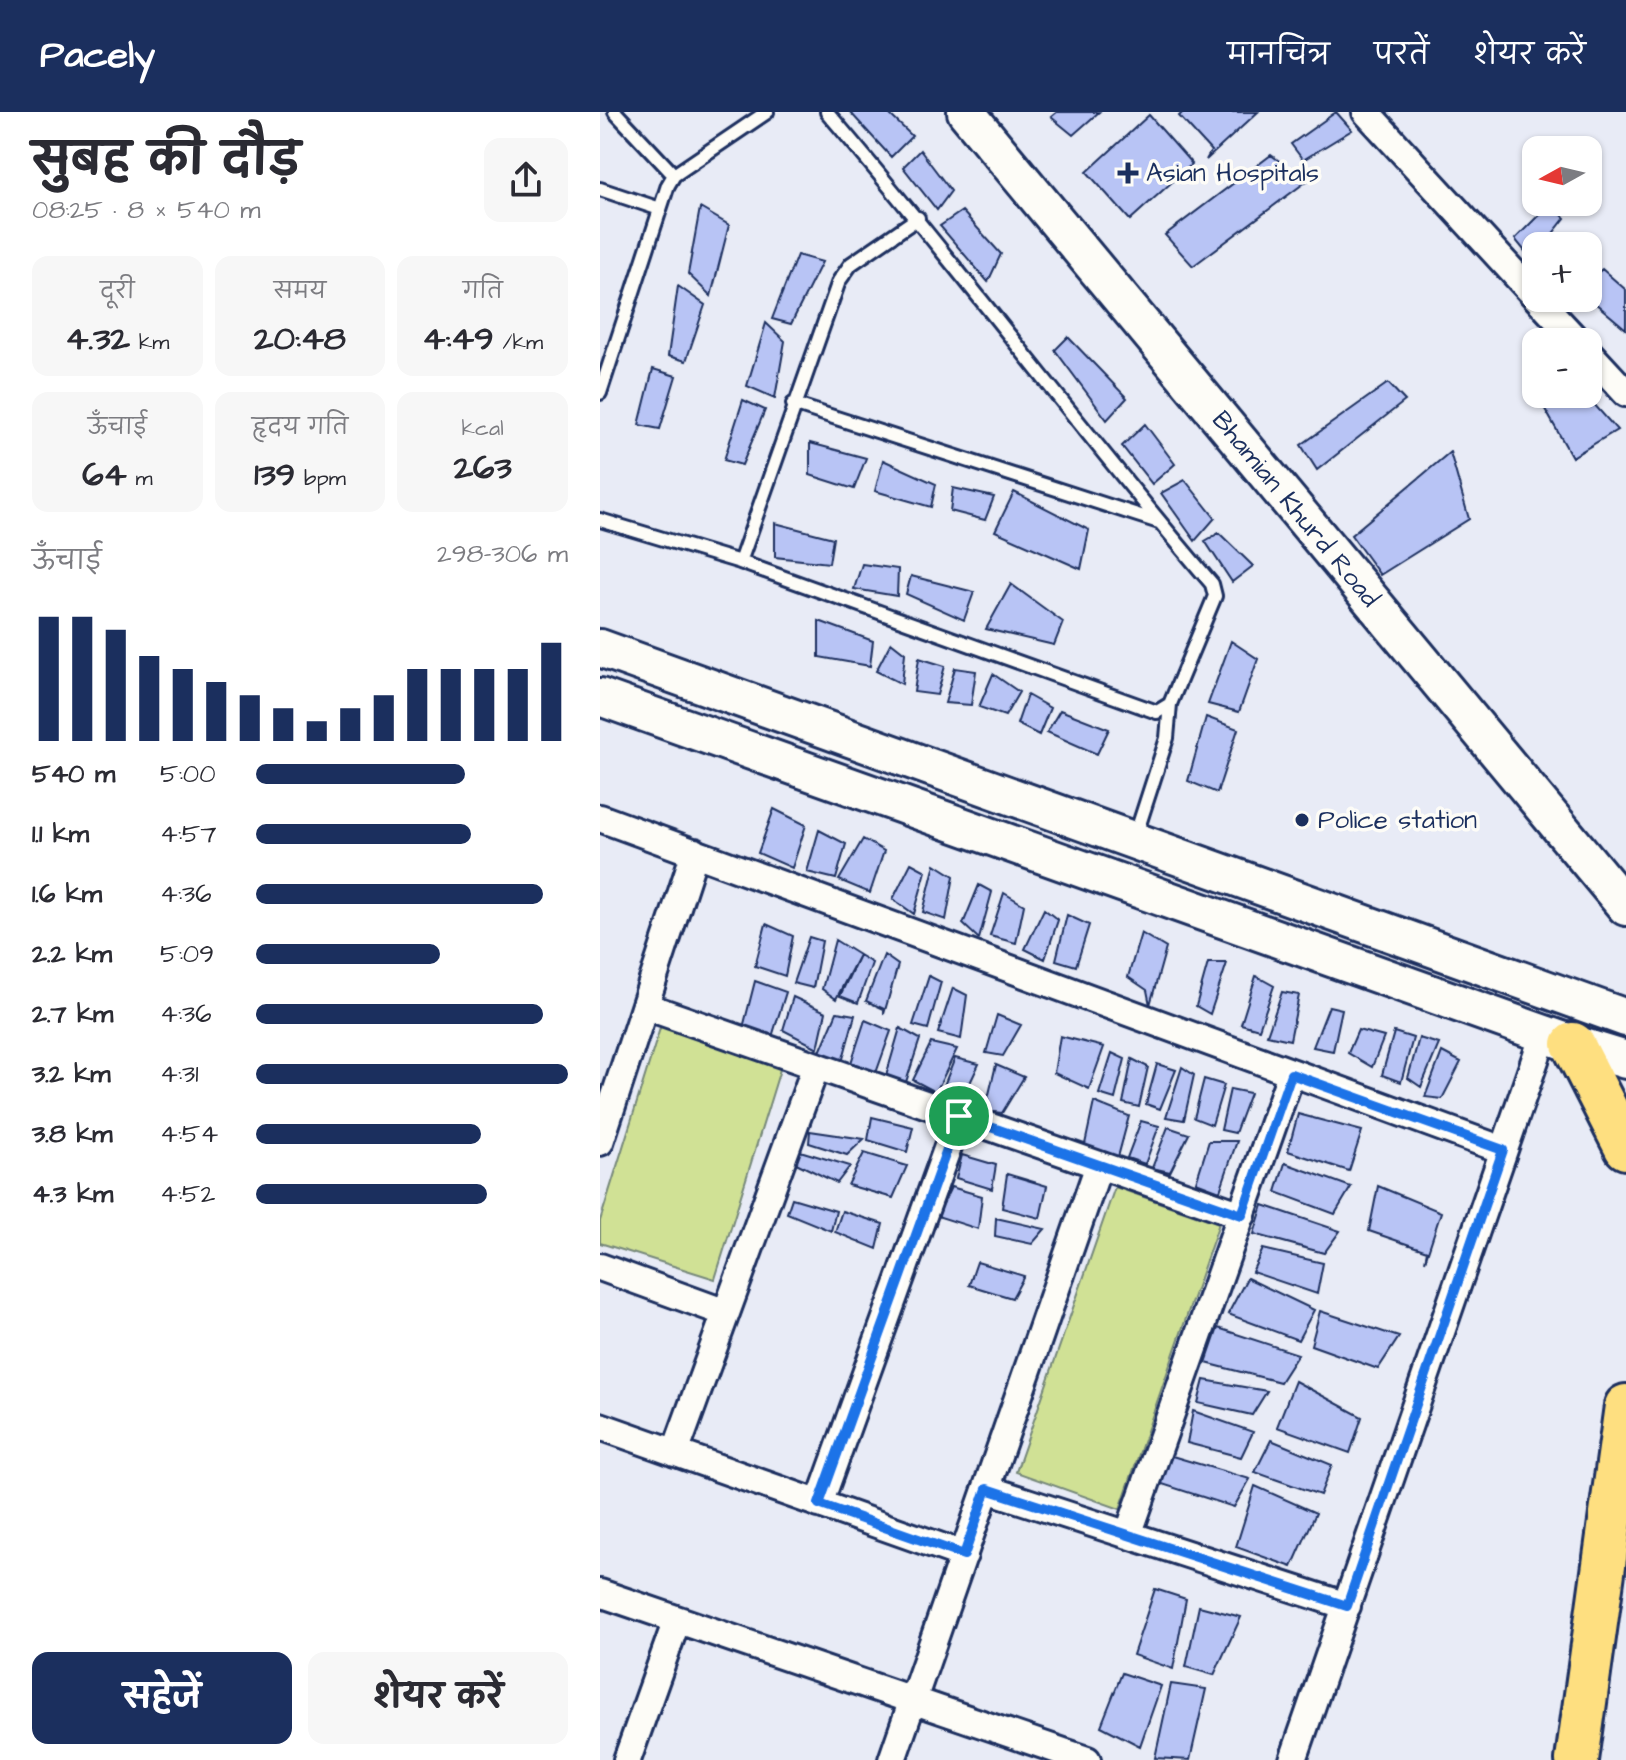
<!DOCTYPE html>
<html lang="hi">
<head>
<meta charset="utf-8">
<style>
	body { margin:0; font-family:"Architects Daughter","Playpen Sans Deva",sans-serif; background:#f7f7f7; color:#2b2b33; height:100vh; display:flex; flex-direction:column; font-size:30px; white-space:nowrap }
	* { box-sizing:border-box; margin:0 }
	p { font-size:26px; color:#7c7c81 }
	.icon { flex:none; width:44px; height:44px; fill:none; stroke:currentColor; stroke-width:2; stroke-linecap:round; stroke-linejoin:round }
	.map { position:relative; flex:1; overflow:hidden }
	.details { display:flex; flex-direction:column; background:#fff; width:600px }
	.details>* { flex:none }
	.needle { width:52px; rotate:262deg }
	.tools { position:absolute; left:922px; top:24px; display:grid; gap:16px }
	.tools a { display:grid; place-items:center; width:80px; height:80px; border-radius:16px; background:#fff; box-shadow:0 2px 6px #0004; font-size:40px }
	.pin { position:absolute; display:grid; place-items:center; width:68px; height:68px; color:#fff; margin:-34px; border:4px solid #fff; border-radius:50%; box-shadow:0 2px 8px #0007 }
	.round { display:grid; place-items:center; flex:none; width:84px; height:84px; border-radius:16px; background:#f7f7f7 }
	.headline { display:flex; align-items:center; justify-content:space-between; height:136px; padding:0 32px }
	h1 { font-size:44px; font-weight:700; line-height:60px }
	.figures { display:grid; grid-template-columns:repeat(3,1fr); gap:12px; height:136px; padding:8px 32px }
	.figures div { display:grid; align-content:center; border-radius:16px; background:#f7f7f7; text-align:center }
	.figures b { font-size:34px; font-weight:700 }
	.figures small { font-size:22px; font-weight:400 }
	.figures p { font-size:22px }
	.chart { height:224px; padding:16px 32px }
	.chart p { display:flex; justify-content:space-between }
	.chart svg { width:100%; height:144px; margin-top:8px; stroke:#1b2f5e; stroke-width:6 }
	.action { display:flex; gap:16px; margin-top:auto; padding:16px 32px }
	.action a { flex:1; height:92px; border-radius:16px; background:#1b2f5e; color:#fff; font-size:32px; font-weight:700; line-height:92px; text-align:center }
	.action a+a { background:#f7f7f7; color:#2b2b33 }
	ul { padding:0 32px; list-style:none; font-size:26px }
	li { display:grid; grid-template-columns:128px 96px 1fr; align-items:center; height:60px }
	li i { height:20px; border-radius:10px; background:#1b2f5e }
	header { display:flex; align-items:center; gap:48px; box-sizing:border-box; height:112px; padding:0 40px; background:#1b2f5e; color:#fff }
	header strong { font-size:38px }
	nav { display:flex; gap:44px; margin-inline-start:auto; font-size:28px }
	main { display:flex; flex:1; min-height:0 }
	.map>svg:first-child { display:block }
	.green { fill:#d0e195; stroke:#76887a; stroke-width:2 }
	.building { fill:#b8c4f5; stroke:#1b2f5e; stroke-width:2 }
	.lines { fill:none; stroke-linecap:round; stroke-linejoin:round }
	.lane-casing { stroke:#1b2f5e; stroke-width:18 }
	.street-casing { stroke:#1b2f5e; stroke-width:32 }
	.secondary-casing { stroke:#1b2f5e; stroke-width:42 }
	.primary-casing { stroke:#1b2f5e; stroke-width:48 }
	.lane { stroke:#fdfcf7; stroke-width:12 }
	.street { stroke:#fdfcf7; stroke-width:26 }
	.secondary { stroke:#fdfcf7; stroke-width:36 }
	.primary { stroke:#fedf80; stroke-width:42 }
	.route-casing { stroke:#fff; stroke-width:16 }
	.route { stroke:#1a73e8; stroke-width:10 }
	.poi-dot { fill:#1b2f5e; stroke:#fdfcf7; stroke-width:3 }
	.labels { text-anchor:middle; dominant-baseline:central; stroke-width:7; stroke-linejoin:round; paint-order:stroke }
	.poi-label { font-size:26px; fill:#1b2f5e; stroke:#fdfcf7; text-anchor:start }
	.street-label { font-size:26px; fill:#1b2f5e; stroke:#fdfcf7 }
</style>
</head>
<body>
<header>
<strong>Pacely</strong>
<nav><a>मानचित्र</a><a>परतें</a><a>शेयर करें</a></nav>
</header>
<main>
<section class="details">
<div class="headline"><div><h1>सुबह की दौड़</h1><p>08:25 · 8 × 540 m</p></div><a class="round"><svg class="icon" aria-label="share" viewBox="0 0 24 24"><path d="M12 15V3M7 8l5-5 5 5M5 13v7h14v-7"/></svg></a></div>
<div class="figures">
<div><p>दूरी</p><b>4.32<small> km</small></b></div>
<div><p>समय</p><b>20:48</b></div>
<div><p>गति</p><b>4:49<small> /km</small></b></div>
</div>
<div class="figures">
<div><p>ऊँचाई</p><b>64<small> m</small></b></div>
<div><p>हृदय गति</p><b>139<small> bpm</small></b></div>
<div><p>kcal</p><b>263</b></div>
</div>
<div class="chart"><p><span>ऊँचाई</span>298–306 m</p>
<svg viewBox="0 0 160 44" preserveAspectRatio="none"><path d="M5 44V6M15 44V6M25 44V10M35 44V18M45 44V22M55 44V26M65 44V30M75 44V34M85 44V38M95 44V34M105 44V30M115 44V22M125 44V22M135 44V22M145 44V22M155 44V14"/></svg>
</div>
<ul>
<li><b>540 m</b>5:00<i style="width:67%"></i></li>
<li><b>1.1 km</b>4:57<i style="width:69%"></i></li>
<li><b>1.6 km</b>4:36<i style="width:92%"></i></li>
<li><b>2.2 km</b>5:09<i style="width:59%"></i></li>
<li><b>2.7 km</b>4:36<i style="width:92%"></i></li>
<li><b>3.2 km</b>4:31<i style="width:100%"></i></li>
<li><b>3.8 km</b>4:54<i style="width:72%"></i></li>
<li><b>4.3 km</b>4:52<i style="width:74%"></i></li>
</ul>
<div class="action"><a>सहेजें</a><a>शेयर करें</a></div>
</section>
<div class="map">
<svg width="1026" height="1648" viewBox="0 0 1026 1648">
	<rect width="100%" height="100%" fill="#e8ebf6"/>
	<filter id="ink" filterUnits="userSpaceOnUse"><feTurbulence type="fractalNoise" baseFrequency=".0125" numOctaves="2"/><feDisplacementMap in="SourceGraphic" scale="16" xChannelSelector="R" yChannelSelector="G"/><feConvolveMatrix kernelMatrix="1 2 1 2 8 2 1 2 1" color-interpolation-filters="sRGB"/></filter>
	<g filter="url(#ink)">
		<!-- green -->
		<path class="green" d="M61 913 182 951 115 1167 0 1131V1109Z
			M515 1075 619 1111 520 1397 416 1360Z"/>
		<!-- building -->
		<path class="building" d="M250 0H287L312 24 291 45Z
			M457 0H499L473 23 451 5Z
			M583 0H658L606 48 611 39 579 4Z
			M736 0 752 18 703 48 691 32Z
			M549 3 592 52 530 108 487 60Z
			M320 38 351 79 337 98 303 55Z
			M671 43 707 69 593 154 565 123Z
			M951 91 965 106 943 134H936L932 148 915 127Z
			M100 96 129 113 111 184 88 162Z
			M362 99 401 142 388 170 340 114Z
			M197 143 222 150 191 212 172 207Z
			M1002 157 1026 178V217L988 185V169Z
			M78 174 105 193 86 249 68 244Z
			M166 211 185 229 175 286 147 274Z
			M468 225 527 286 507 308 455 238Z
			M53 257 76 264 60 317 39 313Z
			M788 271 805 289 717 358 701 333Z
			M954 282H985L1017 318 972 345 941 290Z
			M143 288 165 298 142 353 124 348Z
			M545 312 575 352 552 372 522 334Z
			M210 331 266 346 254 377 210 363Z
			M850 340 869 407 780 463 751 423Z
			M283 348 336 372 331 395 275 379Z
			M585 368 615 406 595 429 561 381Z
			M353 376 394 385 385 408 350 399Z
			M414 380 489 418 481 457 395 419Z
			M175 411 233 426 229 451 175 445Z
			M619 421 653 454 632 470 605 429Z
			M262 452 298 457 297 484 254 477Z
			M311 464 374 480 364 508 306 482Z
			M411 472 463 510 454 533 386 517Z
			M219 509 273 529 270 554 219 545Z
			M631 529 658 547 639 600 608 592Z
			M291 530 305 541 302 572 276 559Z
			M319 546 345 554 337 583 314 580Z
			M355 556 376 559 371 593 345 591Z
			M393 562 419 580 405 604 379 595Z
			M427 583 450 596 439 623 417 612Z
			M460 598 509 617 497 642 447 620Z
			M606 605 638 617 617 681 588 669Z
			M174 697 206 713 192 756 158 741Z
			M219 718 246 732 236 767 207 760Z
			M263 727 284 739 270 781 239 768Z
			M311 751 326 759 314 802 293 787Z
			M335 752 354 764 346 808 323 800Z
			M379 773 392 780 379 827 363 812Z
			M404 781 424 793 416 831 390 824Z
			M444 797 458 808 445 847 425 837Z
			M467 803 489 813 476 854 456 848Z
			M166 812 193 824 185 864 155 854Z
			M541 821 566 836 550 893 547 878 528 865Z
			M209 825 222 829 213 876 193 871Z
			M235 828 259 843 236 887 222 877Z
			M259 843 272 851 258 891 240 884Z
			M284 843 298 853 284 902V897L266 889Z
			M608 851H627L610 902 596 894Z
			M329 864 341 870 328 917 313 913Z
			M656 864 674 874 659 917 641 912Z
			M155 869 186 880 172 925 143 916Z
			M353 876 367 883 361 927 338 921Z
			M682 880 699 883 690 928 667 923Z
			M193 885 226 900 218 936 183 918Z
			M729 894 742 897 733 939 713 935Z
			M237 900 255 903 241 954 220 940Z
			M397 903 421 913 403 944 386 941Z
			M265 908 291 919 276 961 251 951Z
			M300 916 320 927 305 973 286 964Z
			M758 918 784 925 772 955 748 941Z
			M794 920 813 926 801 970 782 963Z
			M460 924 504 935 489 977 454 961Z
			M819 926 839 932 821 975 808 966Z
			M331 931 357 937 336 980 313 968Z
			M842 940 861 950 842 987 825 985Z
			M512 941 525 947 515 987 499 982Z
			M355 946 379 952 362 988 341 981Z
			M532 947 548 955 539 995 523 991Z
			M557 952 576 958 560 997 546 992Z
			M396 953 424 965 402 1001 385 999Z
			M582 955 594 963 584 1008 566 1005Z
			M604 967 624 973 612 1013 594 1006Z
			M630 977 650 981 635 1021 621 1018Z
			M494 990 529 1004 518 1045 484 1037Z
			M698 1002 762 1019 749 1059 688 1039Z
			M272 1005 313 1015 307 1040 268 1028Z
			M541 1009 559 1014 545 1052 527 1046Z
			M568 1015 589 1022 570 1060 552 1056Z
			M210 1019 264 1027 247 1043 209 1031Z
			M609 1029H637L620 1079 596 1070Z
			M200 1039 250 1054 237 1071 194 1050Z
			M264 1041 307 1054 293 1086 248 1073Z
			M362 1043 396 1053 392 1077 356 1066Z
			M685 1051 751 1075 735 1102 676 1080Z
			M407 1062 447 1074 440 1106 402 1096Z
			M778 1074 841 1100 825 1149 827 1139 769 1119Z
			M351 1075 382 1084 378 1117 337 1104Z
			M192 1086 236 1099 231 1119 187 1101Z
			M663 1093 740 1119 724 1141 654 1122Z
			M242 1099 283 1112 277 1137 235 1120Z
			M396 1106 445 1117 432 1132 395 1124Z
			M663 1137 723 1151 717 1182 652 1160Z
			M377 1150 424 1164 412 1186 369 1173Z
			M647 1166 714 1198 698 1228 628 1202Z
			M720 1199 799 1225 778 1257 711 1233Z
			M618 1216 698 1242 680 1270 606 1251Z
			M604 1268 667 1279 652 1303 598 1291Z
			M695 1269 762 1305 750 1341 677 1315Z
			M593 1299 653 1320 641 1345 587 1331Z
			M671 1328 732 1353 720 1383 655 1360Z
			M572 1344 650 1367 634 1395 559 1371Z
			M655 1374 716 1401 692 1455 636 1435Z
			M555 1477 586 1487 573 1557 533 1543Z
			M599 1494 641 1505 614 1563 586 1555Z
			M522 1561 561 1574 540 1634 501 1614Z
			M571 1572 606 1577 590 1648 555 1646Z"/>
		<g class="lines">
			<!-- lane casing -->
			<g class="lane-casing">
				<path id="lane" d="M15 0 74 63
					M0 77 60 97
					M0 281 68 73 74 63 167 0
					M193 292 559 410
					M0 408 140 450 557 600 570 592 615 484 612 472C480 318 359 154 227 0
					M140 450 239 169 251 152 318 106
					M535 725 567 626 570 592"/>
			</g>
			<!-- street casing -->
			<g class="street-casing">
				<path id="street" d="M766 0 936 185
					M937 186 978 230
					M988 240 1026 281
					M0 706 903 1038
					M45 894 642 1103
					M0 1030 95 740
					M0 1155 126 1201
					M0 1314 364 1443
					M75 1341 216 954
					M387 1377 747 1494
					M219 1392 359 1004
					M528 1423 691 962
					M0 1481 487 1648
					M27 1648 77 1508
					M292 1648 499 1053
					M693 1648 944 922"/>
			</g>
			<!-- secondary casing -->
			<g class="secondary-casing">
				<g id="secondary">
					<path id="s1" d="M366 0 1026 795"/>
					<path d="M0 536 1026 906"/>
					<path d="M0 585 964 929 1026 948"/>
				</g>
			</g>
			<!-- primary casing -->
			<g class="primary-casing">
				<path id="primary" d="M973 932 1026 1036
					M977 1648 1026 1294"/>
			</g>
			<!-- lane -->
			<use href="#lane" class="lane"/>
			<!-- street -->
			<use href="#street" class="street"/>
			<!-- secondary -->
			<use href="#secondary" class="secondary"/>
			<!-- primary -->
			<use href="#primary" class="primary"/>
		</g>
	</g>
	<g class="lines" filter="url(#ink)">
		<!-- route casing -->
		<g class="route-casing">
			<path id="route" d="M691 962 903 1038 747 1494 387 1377 364 1443 219 1392 359 1004 642 1103Z"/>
		</g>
		<!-- route -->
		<use href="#route" class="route"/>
	</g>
	<!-- markers -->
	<g class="poi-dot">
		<path d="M524 49h8v8h8v8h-8v8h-8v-8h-8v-8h8z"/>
		<circle cx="702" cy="708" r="8"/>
	</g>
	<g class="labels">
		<!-- poi labels -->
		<g class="poi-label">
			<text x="546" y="61">Asian Hospitals</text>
			<text x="718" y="708">Police station</text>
		</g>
		<!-- street labels -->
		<g class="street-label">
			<text stroke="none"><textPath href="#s1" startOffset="516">Bhamian Khurd Road</textPath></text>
		</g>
	</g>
</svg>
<div class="tools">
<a><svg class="needle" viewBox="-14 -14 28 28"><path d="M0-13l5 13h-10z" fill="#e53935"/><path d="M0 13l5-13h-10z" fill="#7c7c81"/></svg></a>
<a>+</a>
<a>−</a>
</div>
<div class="pin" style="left:359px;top:1004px;background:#1e9e55"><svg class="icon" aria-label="arrive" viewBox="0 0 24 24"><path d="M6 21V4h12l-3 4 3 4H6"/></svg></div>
</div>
</main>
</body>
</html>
